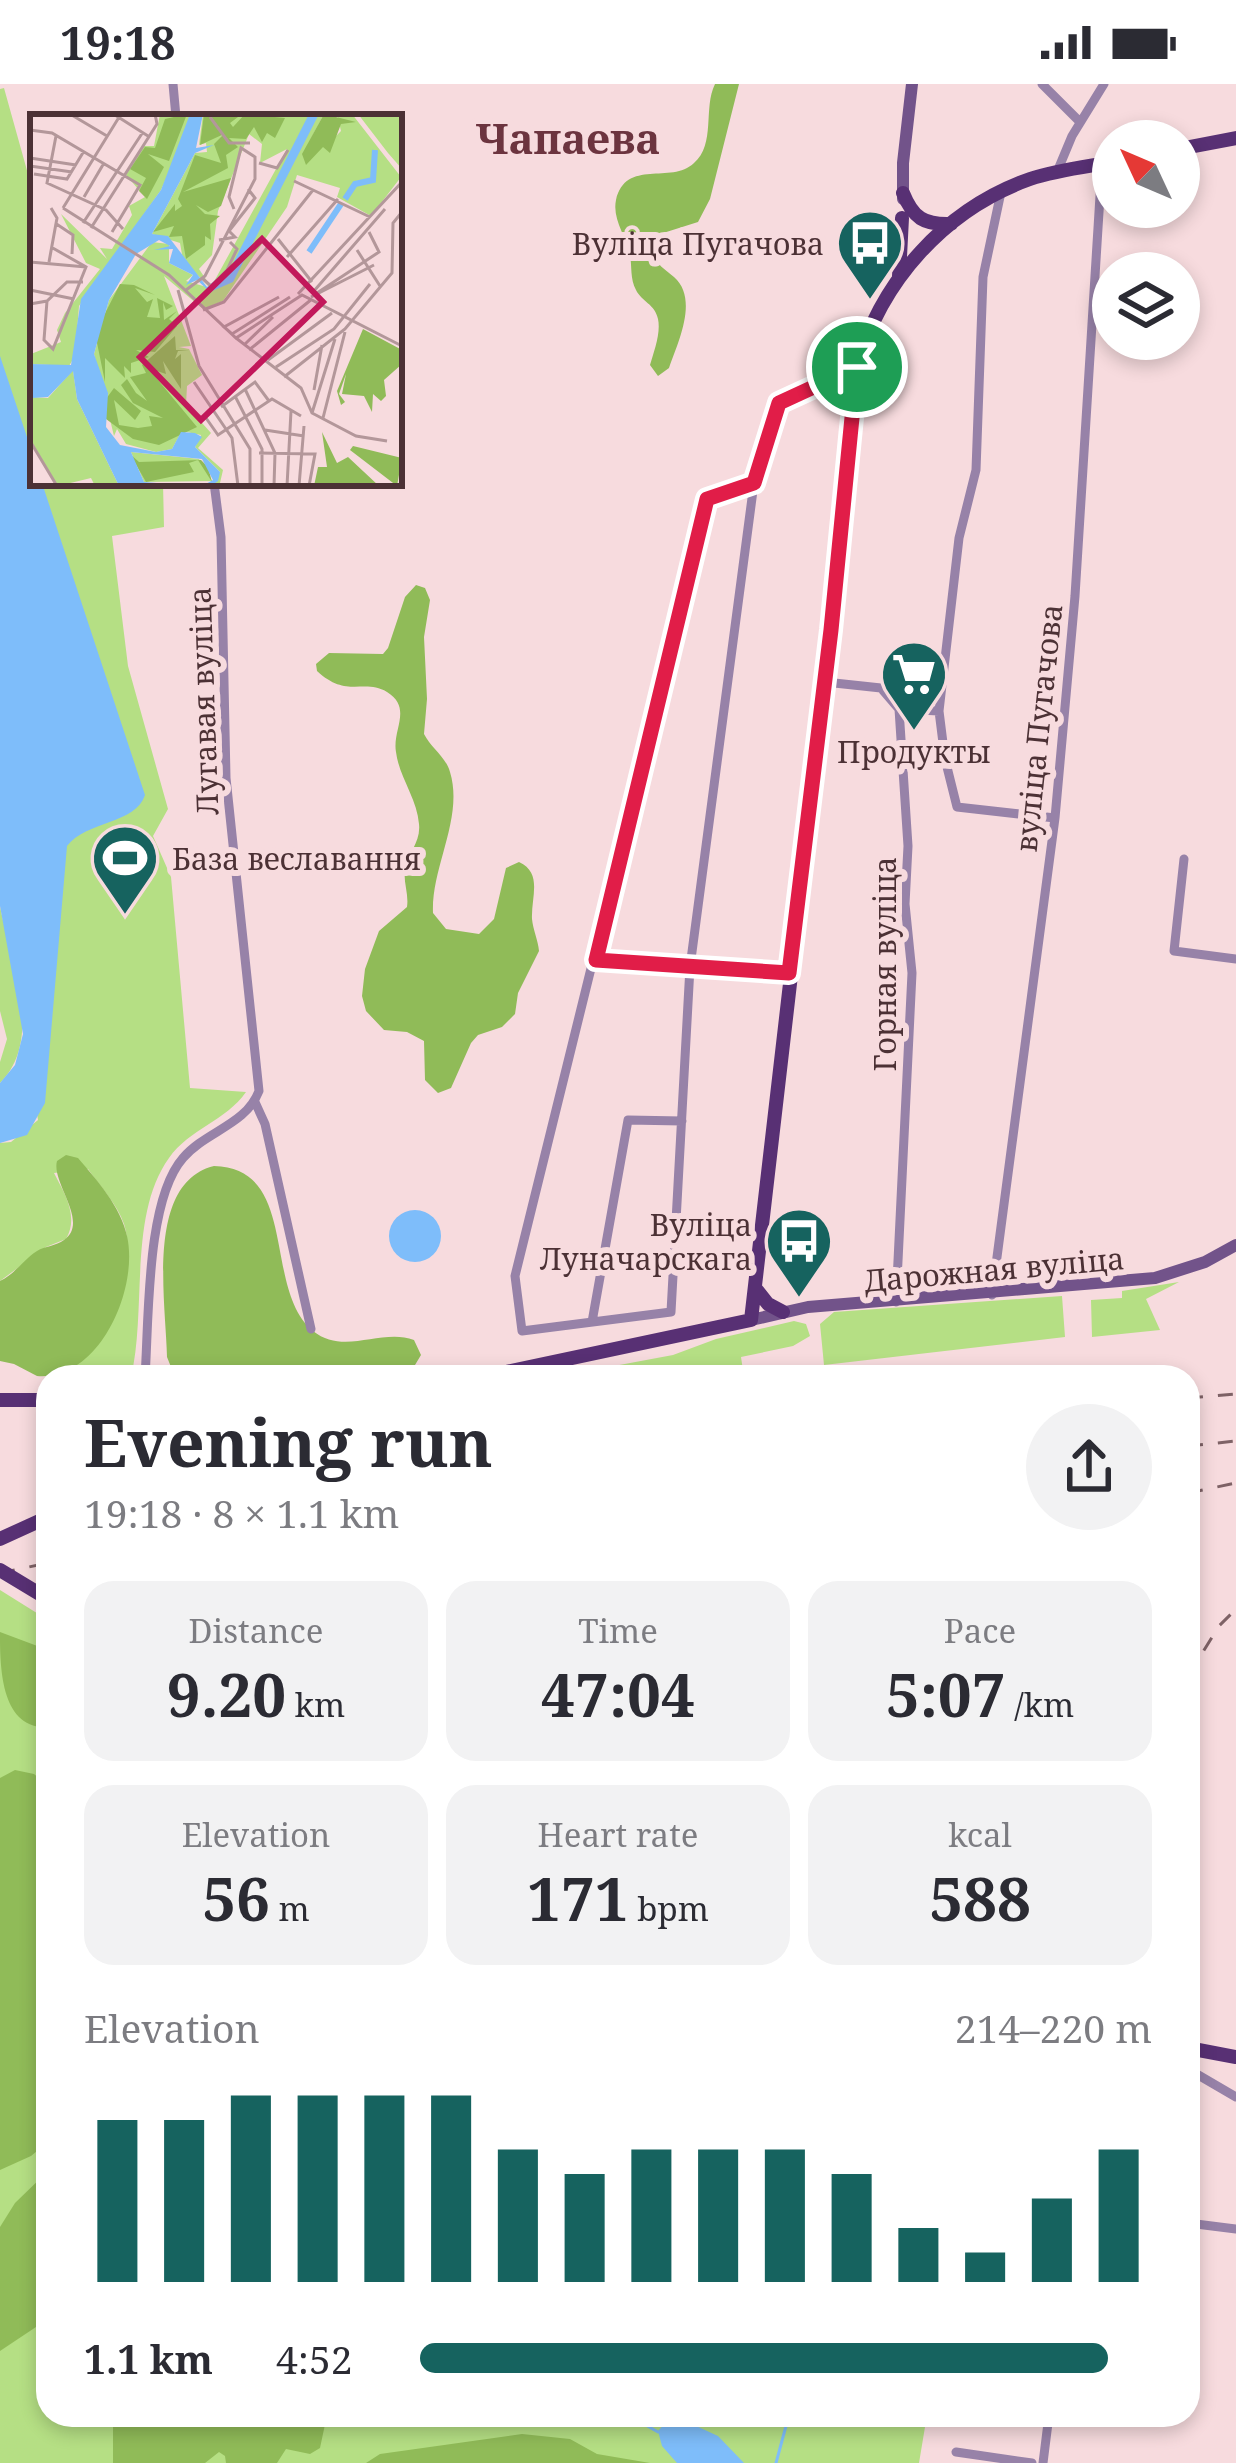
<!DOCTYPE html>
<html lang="en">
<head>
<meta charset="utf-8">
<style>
	body { margin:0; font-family:"Noto Serif",serif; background:#f2f2f3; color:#2b2b33; height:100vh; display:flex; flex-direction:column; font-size:45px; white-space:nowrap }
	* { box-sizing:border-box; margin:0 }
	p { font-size:39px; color:#7c7c81 }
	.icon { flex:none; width:66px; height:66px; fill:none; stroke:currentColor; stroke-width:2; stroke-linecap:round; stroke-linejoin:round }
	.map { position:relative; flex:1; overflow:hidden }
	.side { position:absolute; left:36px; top:1281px; width:1164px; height:1062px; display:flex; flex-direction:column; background:#fff; border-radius:36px; box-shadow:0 6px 18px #0003 }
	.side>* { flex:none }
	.needle { width:78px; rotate:314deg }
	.fabs { position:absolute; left:1092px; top:36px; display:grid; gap:24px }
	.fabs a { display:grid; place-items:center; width:108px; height:108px; border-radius:50%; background:#fff; box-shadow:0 6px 18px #0003; font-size:60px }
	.pin { position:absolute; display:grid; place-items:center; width:102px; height:102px; color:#fff; margin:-51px; border:6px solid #fff; border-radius:50%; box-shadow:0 3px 12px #0007 }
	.round { display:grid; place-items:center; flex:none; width:126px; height:126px; border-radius:63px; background:#f2f2f3 }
	.headline { display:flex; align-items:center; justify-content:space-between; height:204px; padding:0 48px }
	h1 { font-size:66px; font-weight:700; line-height:90px }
	.figures { display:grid; grid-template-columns:repeat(3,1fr); gap:18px; height:204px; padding:12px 48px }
	.figures div { display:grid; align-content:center; border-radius:30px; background:#f2f2f3; text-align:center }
	.figures b { font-size:60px; font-weight:700 }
	.figures small { font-size:33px; font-weight:400 }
	.figures p { font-size:33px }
	.chart { height:336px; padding:24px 48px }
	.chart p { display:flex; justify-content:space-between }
	.chart svg { width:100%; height:216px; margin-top:12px; stroke:#16635f; stroke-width:6 }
	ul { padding:0 48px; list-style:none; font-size:39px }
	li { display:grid; grid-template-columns:192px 144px 1fr; align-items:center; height:90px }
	li i { height:30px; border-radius:15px; background:#16635f }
	.status { display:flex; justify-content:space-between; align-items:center; height:84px; padding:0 60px; background:#fff; direction:ltr }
	.status svg { height:33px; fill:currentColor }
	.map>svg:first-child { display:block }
	.green { fill:#b5df84 }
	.forest { fill:#90bb58 }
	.water { fill:#7ebdfa }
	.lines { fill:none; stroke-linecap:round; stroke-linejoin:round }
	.stream { stroke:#7ebdfa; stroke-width:3 }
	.street { stroke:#9782a8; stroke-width:9 }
	.secondary { stroke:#72538a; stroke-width:12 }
	.primary { stroke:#583074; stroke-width:14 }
	.rail { stroke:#7e6266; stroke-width:3; stroke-dasharray:15 15; stroke-linecap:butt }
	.primary-bridge { stroke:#583074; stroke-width:14 }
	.route-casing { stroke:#fff; stroke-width:24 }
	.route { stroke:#e11d48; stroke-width:15 }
	.labels { text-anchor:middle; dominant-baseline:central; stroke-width:12; stroke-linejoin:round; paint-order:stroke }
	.poi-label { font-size:30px; fill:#4c3135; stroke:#f7dbde; text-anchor:end }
	.street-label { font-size:30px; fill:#4c3135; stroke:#f7dbde }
	.district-label { font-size:42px; font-weight:bold; fill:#6c343f; stroke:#f7dbde }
	.inset-river { fill:none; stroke:#7ebdfa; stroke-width:6 }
	.inset-road { fill:none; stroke:#b3979a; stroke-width:3 }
	.view { fill:#c2185b; fill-opacity:0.15; stroke:#c2185b; stroke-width:6 }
	.inset-edge { fill:none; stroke:#4c3135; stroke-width:6 }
</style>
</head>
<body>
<div class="status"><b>19:18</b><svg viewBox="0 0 49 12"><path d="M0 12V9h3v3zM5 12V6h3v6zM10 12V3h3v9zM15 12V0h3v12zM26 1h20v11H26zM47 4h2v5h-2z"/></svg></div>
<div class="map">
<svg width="1236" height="2379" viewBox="0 0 1236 2379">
	<rect width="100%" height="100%" fill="#f7dbde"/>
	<!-- green -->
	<path class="green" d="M4 4 33 108V399H163L164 443 112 452 128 582 168 725 153 752 171 793 190 1004 246 1008C226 1037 189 1045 169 1074 128 1131 147 1226 131 1293H48C102 1281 140 1190 124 1140 117 1120 100 1102 88 1085L54 1089C65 1110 79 1133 66 1155L46 1163 0 1197V1059L11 1058 38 1036 0 790V5Z
		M0 822C10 877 45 954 0 999V978L7 955 0 927Z
		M1179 1198 1146 1215 1160 1246 1092 1253 1091 1216 1122 1214V1207Z
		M1062 1212 1065 1253 824 1281 820 1240 834 1228Z
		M794 1237 806 1240 810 1252 793 1262 741 1273 744 1293H555L673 1271 716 1255Z
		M0 1506 48 1536V2331H927L919 2379H0Z"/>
	<!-- forest -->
	<path class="forest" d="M715 0H739L710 115 698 138 660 150 652 164C655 180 662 183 674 193 699 215 678 258 669 284L658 292 650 281C654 267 661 249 658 235 655 220 642 218 636 206 630 195 632 182 630 170 626 152 612 135 616 116 626 74 671 101 694 79 716 60 703 24 715 0Z
		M416 501 425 504 430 516 424 553 427 615 424 650C431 664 446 673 450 688 464 734 431 783 433 829L446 845 479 850 494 835 506 784 519 778C543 789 531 813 532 835 533 846 538 856 539 867L518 909 515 930 502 943 478 951 471 959 451 1004 438 1009 425 996 424 957 407 948 384 946 366 927 362 912 365 885 379 847 407 823C409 810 403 798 405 785 408 769 421 758 419 740 417 714 399 693 396 668 392 646 413 624 387 608 364 594 347 615 317 587L316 580 329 569 383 570 388 564 405 513Z
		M66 1071 78 1074C97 1096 121 1123 127 1152 139 1204 100 1297 37 1292L14 1280 0 1277V1197C15 1190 23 1176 37 1167 45 1162 56 1162 64 1156 90 1138 51 1099 57 1077Z
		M214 1082C300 1084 262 1205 313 1247 344 1272 381 1244 414 1256L421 1271 412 1286 391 1293H175L167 1273C166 1218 145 1099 214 1082Z
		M0 1548 48 1566V1643C0 1646 0 1581 0 1548Z
		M15 1686 34 1690 48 1702V2058L31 2072 0 2086V1694Z
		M48 2087V2235L0 2267V2143L15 2119Z
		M113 2331H327L320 2364 310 2370 286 2365 277 2379H226L225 2372 219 2368 205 2379H113Z
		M522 2350 570 2355 597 2370 650 2379H366L380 2370Z"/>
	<!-- water -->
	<path class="water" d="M0 272 33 371V399H42L145 711C136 740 86 737 67 762L45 1019 27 1051 0 1059V999L15 981 23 950 0 822Z
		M389 1152a26 26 0 1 1 52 0a26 26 0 1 1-52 0Z
		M681 2335 718 2352 744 2379H677L662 2362 658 2347 667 2337Z"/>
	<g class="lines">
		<!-- stream -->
		<path class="stream" d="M628 2331 658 2348
			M776 2379 789 2331"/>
		<!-- street -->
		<path class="street" d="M173 0 176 33
			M1042 0 1080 38
			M1057 88 1072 52 1104 0
			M1001 108 983 193 976 386 959 454 939 627 945 675 957 723 1055 734
			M754 399 707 415 515 1192 522 1247 671 1228 690 883 754 399 779 319 857 283
			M825 598 881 604 899 625 908 762 905 820 912 889 896 1218
			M899 625 939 627
			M1184 775 1174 867 1236 875
			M596 876 789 889
			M255 1018 265 1040 311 1245
			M992 1211 1055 734 1075 512 1102 80
			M592 1238 628 1036 682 1037
			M145 1293C149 1236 146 1116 183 1074 206 1047 246 1041 259 1007L226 694 221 453 214 399
			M1188 1985 1236 2013
			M1188 2139 1236 2145
			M956 2368 1032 2379
			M1043 2379 1049 2331"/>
		<!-- secondary -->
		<path class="secondary" d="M903 115V79L912 0
			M751 1236 808 1223 1155 1194 1205 1178 1236 1161"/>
		<!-- primary -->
		<path class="primary" d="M1179 65 1236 54
			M903 109C913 134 924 141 951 140
			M899 192 902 134
			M756 1205 768 1220 783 1228
			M483 1293 751 1236 831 546 857 282C881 197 945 125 1030 95 1057 86 1085 83 1113 78
			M0 1316H48
			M0 1455 48 1433
			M1188 1964 1236 1973"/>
		<!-- rail -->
		<path class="rail" d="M1188 1314 1236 1310
			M1188 1362 1236 1357
			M1188 1409 1236 1399
			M0 1489 48 1479
			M1188 1592 1219 1542 1236 1525"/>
		<!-- primary-bridge -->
		<path class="primary-bridge" d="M0 1486 48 1515"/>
	</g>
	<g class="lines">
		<!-- route casing -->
		<g class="route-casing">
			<path id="route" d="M857 283 831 546 789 889 596 876 707 415 754 399 779 319Z"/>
		</g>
		<!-- route -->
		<use href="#route" class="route"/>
	</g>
	<!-- icons -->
	<defs>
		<g id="bus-pin" transform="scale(3.45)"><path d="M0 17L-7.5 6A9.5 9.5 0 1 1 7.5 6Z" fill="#16635f" stroke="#f7dbde"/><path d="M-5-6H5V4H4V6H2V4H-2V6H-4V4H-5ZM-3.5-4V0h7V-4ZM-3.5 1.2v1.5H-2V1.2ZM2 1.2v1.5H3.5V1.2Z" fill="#fff"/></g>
		<g id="supermarket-pin" transform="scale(3.45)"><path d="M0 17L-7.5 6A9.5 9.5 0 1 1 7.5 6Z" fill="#16635f" stroke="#f7dbde"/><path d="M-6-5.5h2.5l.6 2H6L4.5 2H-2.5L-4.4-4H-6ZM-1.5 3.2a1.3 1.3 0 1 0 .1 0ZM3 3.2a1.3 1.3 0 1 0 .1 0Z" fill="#fff"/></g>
		<g id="stadium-pin" transform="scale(3.45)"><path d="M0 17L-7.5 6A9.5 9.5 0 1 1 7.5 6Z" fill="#16635f" stroke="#f7dbde"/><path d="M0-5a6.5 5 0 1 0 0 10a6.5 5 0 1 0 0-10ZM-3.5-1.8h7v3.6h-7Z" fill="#fff"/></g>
	</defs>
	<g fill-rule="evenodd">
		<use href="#bus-pin" x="870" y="159"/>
		<use href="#supermarket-pin" x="914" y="590"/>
		<use href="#stadium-pin" x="125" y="774"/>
		<use href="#bus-pin" x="799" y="1157"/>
	</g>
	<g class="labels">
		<!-- poi labels -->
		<g class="poi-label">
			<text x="824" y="159">Вуліца Пугачова</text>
			<text x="914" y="667" text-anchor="middle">Продукты</text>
			<text x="172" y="774" text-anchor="start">База веславання</text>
			<text x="752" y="1140">Вуліца<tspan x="752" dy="34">Луначарскага</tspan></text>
		</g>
		<!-- street labels -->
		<g class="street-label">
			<text transform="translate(203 617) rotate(-92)">Лугавая вуліца</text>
			<text transform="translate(1038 644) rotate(-84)">вуліца Пугачова</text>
			<text transform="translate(884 880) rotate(-90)">Горная вуліца</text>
			<text transform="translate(994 1185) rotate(-5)">Дарожная вуліца</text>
		</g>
		<!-- district labels -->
		<g class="district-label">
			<text x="568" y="53">Чапаева</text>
		</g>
	</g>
	<!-- overview -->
	<g transform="translate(30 30)">
		<rect width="372" height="372" fill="#f7dbde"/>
		<path d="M130 0H160L153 27 131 76 49 192 45 242 39 252 0 250 1 240 31 228 27 216 35 199 70 155 56 149 31 100 77 145 70 134 82 135 102 101 99 92 115 83 96 61 114 32H124ZM173 0H294L278 30 295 33 311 17 307 0H322L371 63 341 102 307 83 310 74 267 61 257 93 193 187 173 195 134 162 161 232 149 233 159 235 172 261 157 272 156 291 181 319 168 334 193 356 190 369 181 372 190 358 165 333 171 321 152 317 142 335 126 338 96 330 87 315 84 322 64 240 79 186 122 128 139 130V149L163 161 156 167 180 174 153 146 150 129 122 120 165 39 177 38 176 29 169 31ZM219 20 232 30 230 49 257 35 181 173 169 155 182 141 188 97ZM328 0H372V55L358 39ZM43 256 47 285 89 372H65L61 364 28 372 0 325V283L18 284ZM101 338 169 345 182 367 114 368Z" fill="#b5df84" fill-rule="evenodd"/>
		<path d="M157 0 139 47 118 40 134 53 117 85 109 77 116 64 100 55 115 33 125 34 135 5ZM174 0H212L200 9 203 13 215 0 255 4 245 24 237 19 232 28 224 13 216 25 199 24 208 33 196 41 198 54 153 78 201 64 191 92 178 98 166 91 175 100 190 102 180 110 181 126 175 122V131L156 145 152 122 139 123 144 112 123 118 145 90V97L152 92 148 85 165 41 191 49 184 30 194 20 170 31ZM294 0 326 8 311 10 300 39 293 33 276 51 272 40ZM90 170 104 171 125 181 105 174 117 188 123 185 117 203 130 204 127 184 143 192 136 196 133 188 134 206 147 197 139 205 147 212 125 238 106 236 119 243 101 249V259L94 252 95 264 75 244V268L65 219ZM333 215 372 236V250L354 266 356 282 351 287 343 280 342 298 334 282 312 280 316 260 309 280 315 288 311 291 307 277ZM145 222 146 236H159L148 237 145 245 151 240V275L133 247 136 260 118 254 167 313 129 331 103 325 76 305V285L84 274 111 297 105 306 84 286 89 311 108 314 122 312 119 302 133 304 103 289 91 271 97 265 106 279 117 287 100 263 116 259 112 251ZM292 318 307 349 318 343 349 372H284L288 353H297ZM323 332 372 344 367 372 320 336ZM100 340 109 348 171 346 178 353 182 368 168 346 159 349 164 358 116 368Z" fill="#90bb58"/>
		<path d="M160 0H173L166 34 184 31 165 39 122 120 138 122 177 173 201 153 279 0H289L203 168 180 178 167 166 156 171 163 161 139 149 143 135 124 136 140 132 129 126 106 140 79 186 64 240 78 279 76 313 90 331 126 338 142 335 151 318 165 319 172 323 165 333 190 358 188 367 181 372H172L183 366 172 345 101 338 114 368 165 372H89L47 285 43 257 18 283 2 284 0 250 41 251 51 185 131 76Z" fill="#7ebdfa"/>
		<path class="inset-river" d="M315 85 325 70 343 66 345 36M279 138 311 90"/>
		<path class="inset-road" d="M40 0 77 22M85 1 118 22M180 3 199 29H220M0 16 22 19 110 71 82 118M26 22 17 69 76 96 93 115M0 44 46 51M229 49 247 54 258 36M0 52 42 58M4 60 37 65 54 37M264 67 340 103M54 83 74 49M33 94 139 161 206 224 272 181 372 232M33 94 91 0M25 109 43 121 42 140M53 109 113 18M61 114 127 10 125 0M248 125 282 168M189 126 205 123 199 117 225 84 218 75M327 136 350 172M257 143 308 85M0 148 56 153M19 148 27 104 21 94M173 165 181 172 197 156 207 135 200 128M0 176 44 185M148 176 169 252 220 335V372M156 176 175 162 225 65V43L211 34 199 83 204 95M284 177 355 95M268 180 372 68M284 181 349 138 339 118M249 183 194 213 202 220 260 183M281 183 344 151M17 187 14 226 23 235 56 153 21 133M0 190 17 187 37 168H53M173 196 194 188 283 76M206 224 271 274 282 299 326 322 357 327M214 231 243 203M219 236 282 185M238 246 302 199M246 253 304 215 340 170M254 263 315 215 362 159 363 109 372 98M164 268 202 324 208 372M215 275 245 339 244 372M284 276 292 231M205 282 232 335V372M191 293 225 268 239 287M282 299 305 225M176 304 188 321 242 285 271 302M293 304 315 218M235 316 274 322M0 327 27 372M229 339 285 340 279 372M257 372 261 297M269 372 274 312"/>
		<path class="view" d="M232 125 293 188 171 306 110 243Z"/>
		<rect width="372" height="372" class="inset-edge"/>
	</g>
</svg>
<div class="fabs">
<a><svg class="needle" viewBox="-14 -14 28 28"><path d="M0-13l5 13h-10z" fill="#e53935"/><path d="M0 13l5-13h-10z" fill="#7c7c81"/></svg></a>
<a><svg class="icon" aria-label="layers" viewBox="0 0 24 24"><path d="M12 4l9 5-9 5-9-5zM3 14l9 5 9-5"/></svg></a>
</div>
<div class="pin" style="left:857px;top:283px;background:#1e9e55"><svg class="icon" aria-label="arrive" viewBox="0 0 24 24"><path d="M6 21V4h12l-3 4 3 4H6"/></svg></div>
<section class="side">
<div class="headline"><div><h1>Evening run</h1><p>19:18 · 8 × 1.1 km</p></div><a class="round"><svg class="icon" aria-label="share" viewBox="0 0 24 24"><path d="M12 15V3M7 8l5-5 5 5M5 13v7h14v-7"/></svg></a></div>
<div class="figures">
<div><p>Distance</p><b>9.20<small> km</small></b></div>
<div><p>Time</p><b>47:04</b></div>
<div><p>Pace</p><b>5:07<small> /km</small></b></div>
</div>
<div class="figures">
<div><p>Elevation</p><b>56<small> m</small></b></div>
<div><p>Heart rate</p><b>171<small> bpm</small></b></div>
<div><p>kcal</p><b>588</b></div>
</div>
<div class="chart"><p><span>Elevation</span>214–220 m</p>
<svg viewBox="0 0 160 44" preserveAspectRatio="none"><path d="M5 44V11M15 44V11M25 44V6M35 44V6M45 44V6M55 44V6M65 44V17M75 44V22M85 44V17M95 44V17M105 44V17M115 44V22M125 44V33M135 44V38M145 44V27M155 44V17"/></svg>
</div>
<ul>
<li><b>1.1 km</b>4:52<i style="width:94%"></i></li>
</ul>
</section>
</div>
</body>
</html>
